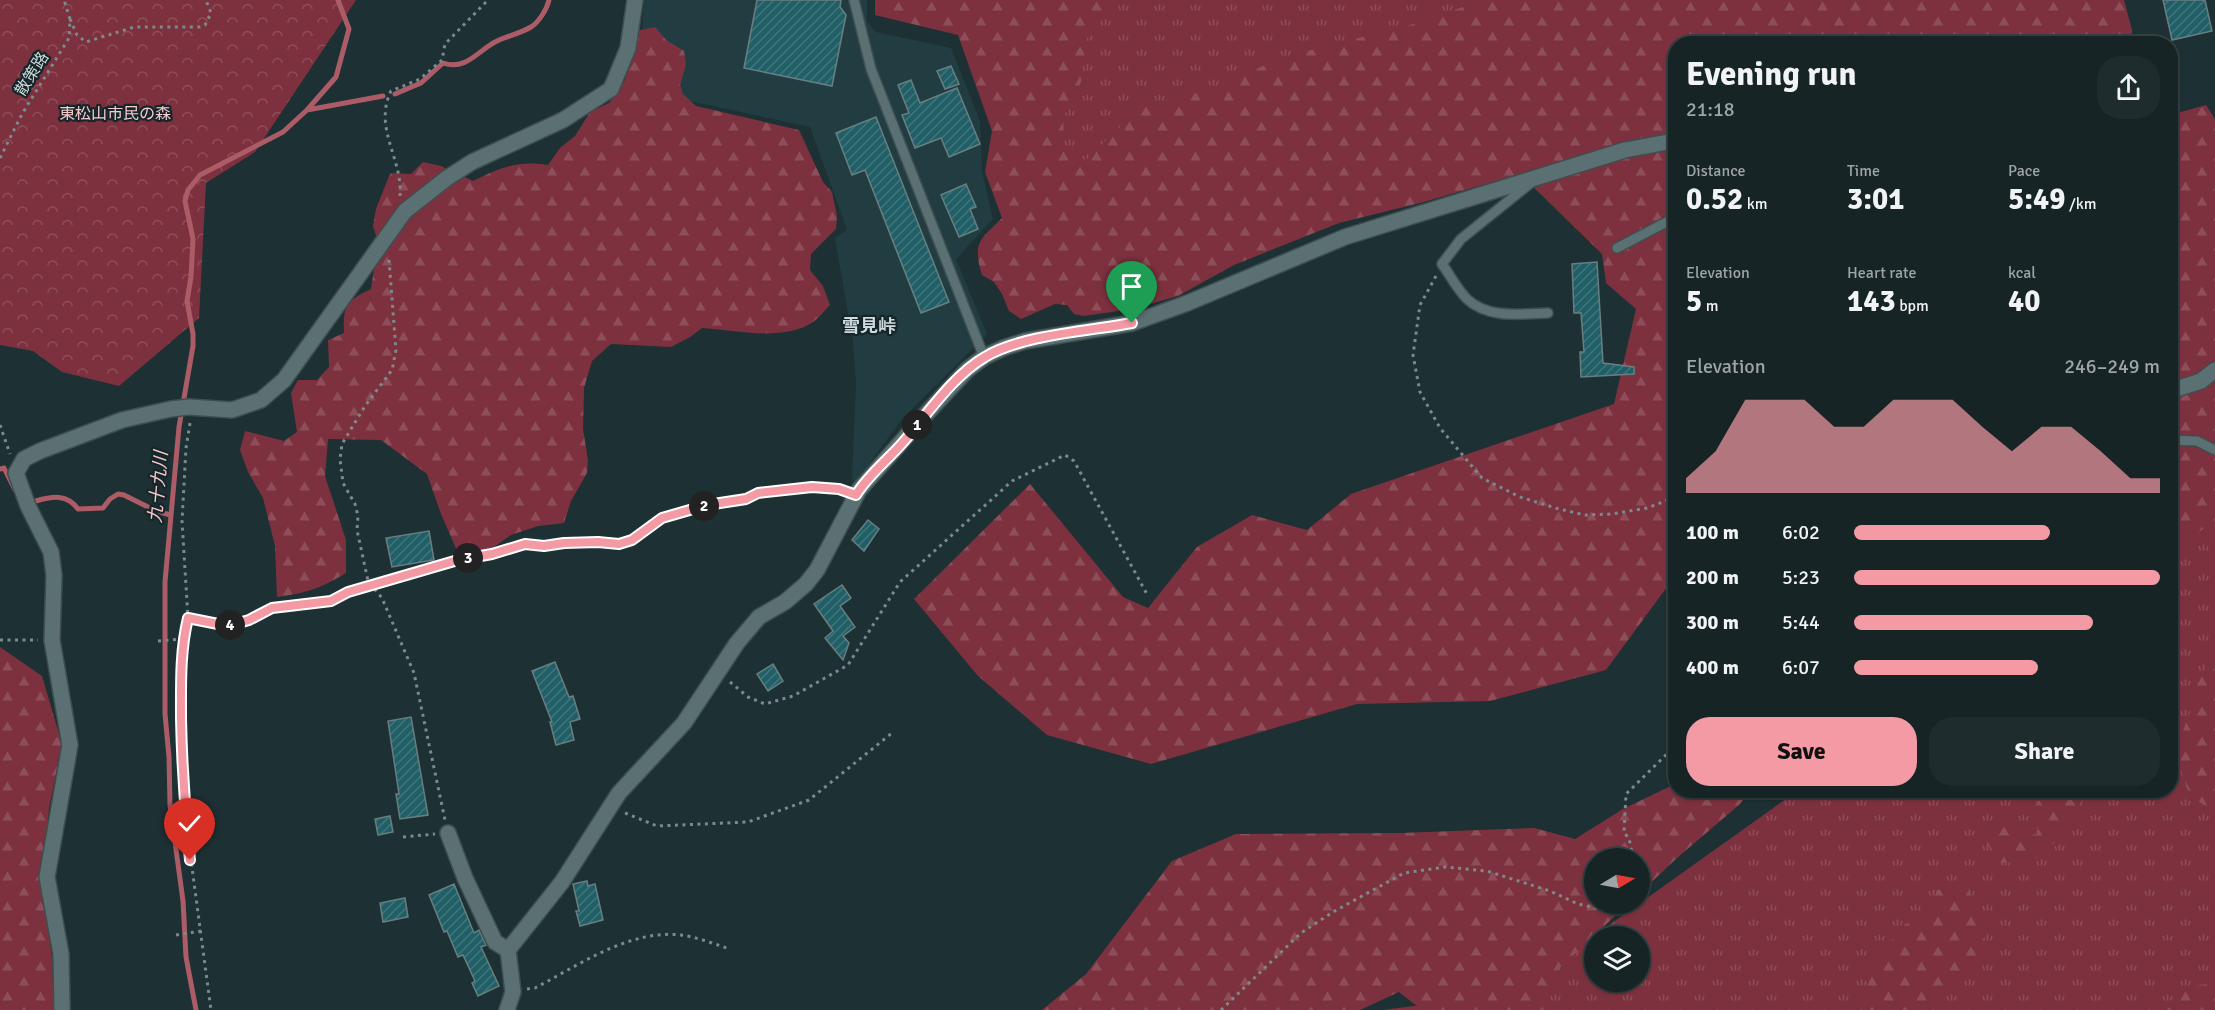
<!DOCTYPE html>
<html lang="en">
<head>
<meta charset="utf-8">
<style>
	body { margin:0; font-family:Signika,"Noto Sans JP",sans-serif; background:#1f2c2e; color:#f1f3f6; height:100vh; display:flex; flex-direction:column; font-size:22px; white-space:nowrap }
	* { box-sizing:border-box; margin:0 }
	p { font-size:20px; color:#9ea4a7 }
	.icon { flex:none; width:33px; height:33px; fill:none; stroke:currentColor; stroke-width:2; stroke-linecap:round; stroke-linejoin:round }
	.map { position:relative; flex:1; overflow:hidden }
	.details { position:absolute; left:1668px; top:36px; width:510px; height:762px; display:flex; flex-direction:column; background:#162426; border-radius:24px; box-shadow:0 2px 4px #0004,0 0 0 2px #354143 }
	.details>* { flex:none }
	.needle { width:39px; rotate:80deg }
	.controls { position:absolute; left:1584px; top:848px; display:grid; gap:12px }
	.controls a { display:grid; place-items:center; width:66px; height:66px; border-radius:50%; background:#162426; box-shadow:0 2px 4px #0004,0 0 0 2px #354143; font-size:30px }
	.pin { position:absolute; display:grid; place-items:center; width:51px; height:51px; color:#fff; margin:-62px -26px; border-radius:50% 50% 50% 0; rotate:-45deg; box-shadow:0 0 6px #0007 }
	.pin .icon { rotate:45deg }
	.km { position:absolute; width:30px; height:30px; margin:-15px; border-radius:50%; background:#222; color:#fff; font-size:16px; line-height:30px; text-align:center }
	.round { display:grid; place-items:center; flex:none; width:63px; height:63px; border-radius:24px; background:#1f2c2e }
	.head { display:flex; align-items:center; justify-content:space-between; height:102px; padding:0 18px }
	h1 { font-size:33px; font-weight:700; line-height:45px }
	.stats { display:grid; grid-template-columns:repeat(3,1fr); gap:9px; height:102px; padding:6px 18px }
	.stats div { display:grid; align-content:center }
	.stats b { font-size:30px; font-weight:700 }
	.stats small { font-size:16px; font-weight:400 }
	.stats p { font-size:16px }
	.chart { height:168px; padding:12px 18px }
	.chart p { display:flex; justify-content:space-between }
	.chart svg { width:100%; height:108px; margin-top:6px; fill:#f49aa4; opacity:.7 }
	.primary-button { display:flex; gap:12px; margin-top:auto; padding:12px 18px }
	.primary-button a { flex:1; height:69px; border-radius:24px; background:#f49aa4; color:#111; font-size:24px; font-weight:700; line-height:69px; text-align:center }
	.primary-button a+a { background:#1f2c2e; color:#f1f3f6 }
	ul { padding:0 18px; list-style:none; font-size:20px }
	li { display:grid; grid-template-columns:96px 72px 1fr; align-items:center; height:45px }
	li i { height:15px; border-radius:8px; background:#f49aa4 }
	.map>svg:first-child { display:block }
	.built { fill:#223d41 }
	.grass { fill:url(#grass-tufts); fill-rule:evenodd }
	.forest { fill:url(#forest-firs) }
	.park { fill:url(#park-crowns) }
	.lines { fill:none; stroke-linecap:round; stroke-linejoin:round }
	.stream { stroke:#ac5c67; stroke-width:5 }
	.building { fill:url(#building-hatch); stroke:#697e81; stroke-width:1.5 }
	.lane-casing { stroke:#3e4e50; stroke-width:12 }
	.street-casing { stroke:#3e4e50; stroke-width:18 }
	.secondary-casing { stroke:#3e4e50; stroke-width:18 }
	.path { stroke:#7b8a8c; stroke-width:3; stroke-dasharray:3 4.5; stroke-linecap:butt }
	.lane { stroke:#5b7073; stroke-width:9 }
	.street { stroke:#5b7073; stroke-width:15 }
	.secondary { stroke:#5b7073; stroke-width:15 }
	.route-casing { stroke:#fff; stroke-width:12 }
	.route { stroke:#f49aa4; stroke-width:8 }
	.labels { text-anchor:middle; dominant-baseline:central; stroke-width:4.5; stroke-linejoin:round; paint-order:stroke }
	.street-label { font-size:16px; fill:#cedadb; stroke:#142629 }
	.park-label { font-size:16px; fill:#f8c9cd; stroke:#142629 }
	.neighbourhood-label { font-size:18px; font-weight:bold; fill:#cedadb; stroke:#142629 }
	.water-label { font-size:18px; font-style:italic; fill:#f4c5c9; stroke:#142629 }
</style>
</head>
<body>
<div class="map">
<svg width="2215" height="1010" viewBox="0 0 2215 1010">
	<defs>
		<pattern id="grass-tufts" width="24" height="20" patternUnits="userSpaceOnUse" patternTransform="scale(1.5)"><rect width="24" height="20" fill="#7d313e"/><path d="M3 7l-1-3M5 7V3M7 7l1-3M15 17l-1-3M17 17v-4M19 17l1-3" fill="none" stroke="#8e4e59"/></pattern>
		<pattern id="forest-firs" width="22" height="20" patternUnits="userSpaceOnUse" patternTransform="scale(1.5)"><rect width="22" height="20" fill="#7d313e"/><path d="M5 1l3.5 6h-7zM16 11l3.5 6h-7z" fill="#8e4e59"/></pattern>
		<pattern id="park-crowns" width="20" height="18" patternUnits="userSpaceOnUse" patternTransform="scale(1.5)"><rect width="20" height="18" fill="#7d313e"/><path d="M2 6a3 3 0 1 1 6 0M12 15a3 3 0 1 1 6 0" fill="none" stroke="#8e4e59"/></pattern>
		<pattern id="building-hatch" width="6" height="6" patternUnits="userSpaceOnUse" patternTransform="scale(1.5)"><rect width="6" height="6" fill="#215f66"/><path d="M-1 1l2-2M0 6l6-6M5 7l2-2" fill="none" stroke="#40757b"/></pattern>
	</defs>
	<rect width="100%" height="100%" fill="#1d3033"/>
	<!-- built -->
	<path class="built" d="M644 0H867V22L876 32 951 48 980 121 982 171 993 219 956 259 987 334 902 419 854 485 852 480 856 382 853 342 835 238 847 230 810 127 643 91 641 52Z"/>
	<!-- grass -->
	<path class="grass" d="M1036 0H1839L1061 214Z
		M2215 492V1010H1383L1514 993 1797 791 2170 790 2171 524ZM1594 936H1640V981H1594Z"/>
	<!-- forest -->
	<path class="forest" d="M875 0H1107L1110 8 1086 40 1081 82 1063 118 1065 153 1086 160 1143 105 1189 96 1288 56 1413 24 1483 0H2124L2132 30V44H1676V533L1667 538 1670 583 1606 670 1490 701 1357 704 1151 764 1047 735 978 676 914 599 1030 484 1123 597 1148 608 1197 547 1252 515 1307 530 1351 494 1614 404 1636 309 1606 283 1602 254 1520 174 1420 203 1339 223 1234 265 1178 296 1132 309 1084 316 1074 314 1067 305 1055 304 1021 319 1009 311 1002 294 994 282 982 275C972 242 980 240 1002 218L985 172 992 131 958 35 875 15Z
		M655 27 666 40 684 51 686 65 680 85 683 94 696 106 799 130 823 182 832 192 837 216 836 229 811 254 810 270 823 286 830 305C824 311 819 318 813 322 784 342 734 330 702 328L690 337 671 347 611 344 592 361 584 388 583 429 588 460 587 473 571 501 564 523 538 526 511 535 481 556 458 553 441 514 427 474 381 440 328 439 325 476 346 540V573C321 588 307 593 277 597L275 546 263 498 248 472 240 450 245 431 284 441 297 432 291 393 298 380H317L329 367 328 340 344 333C343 306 346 301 371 289L378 242 373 226 376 209 389 176 391 173 411 174 423 162 441 166 473 181C500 168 517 160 548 165L560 148 575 136 590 112 609 103 625 80 635 31Z
		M2206 105 2215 119V521L2171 551 2170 115Z
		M0 647 42 676 62 744 49 808 42 884 52 958 54 1010H0Z
		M2215 653V811L2190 797 2175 753 2191 709 2197 681Z
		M1675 784 1676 790 1751 791 1739 805 1677 858 1640 893V858H1594V903H1629L1554 973 1545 996 1547 1010H1422L1399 992 1360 1010H1042L1086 974 1172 861 1236 834 1400 833 1534 828 1575 839 1623 809Z
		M2046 791H2093L2082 799 2065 833 2033 861 1998 863 1978 826 2008 817 2024 836 2038 834 2035 806Z
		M1967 886 1984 926V958L1957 987 1929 1010H1863L1867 987 1878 958 1905 924 1926 921 1937 890Z
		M2207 984H2215V1010H2165L2176 1004 2186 987Z"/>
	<!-- park -->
	<path class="park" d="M0 0H356L255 152 206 183 199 318 119 386 62 372 33 351 0 345Z"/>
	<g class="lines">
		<!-- stream -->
		<path class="stream" d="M395 94 421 83 443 63C467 71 478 50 497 41 508 36 521 33 531 27 539 22 547 9 549 0
			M307 110 336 77 349 29 338 0
			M0 469 4 468 15 490
			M36 501C53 496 67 494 78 509L103 508 110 499 118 494 124 495 154 510 170 515
			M196 1010 186 957 183 901 170 805 169 757 165 714V582L179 427 193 346V334L187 301 191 277 193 239 185 201 188 190 200 175 283 132 307 110 383 96"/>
	</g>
	<!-- building -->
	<path class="building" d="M757 0H841L840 7 846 15 832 86 744 68Z
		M2163 0H2205L2212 31 2172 40Z
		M951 66 959 84 945 89 937 71Z
		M911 80 920 103 957 88 980 144 949 157 941 138 915 148 902 115 909 113 898 85Z
		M876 117 949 302 921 313 865 170 852 175 836 133Z
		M966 184 976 207 970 209 978 229 959 237 941 195Z
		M1597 262 1603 363 1634 367V374L1581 377 1580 352H1584L1581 313H1574L1572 264Z
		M868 520 879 529 864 551 852 540Z
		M429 531 434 560 392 567 386 538Z
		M842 585 851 598 840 606 855 627 843 636 849 643 843 660 825 638 833 631 814 604Z
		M555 662 569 697 573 696 580 719 570 722 574 740 556 745 550 722H552L532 671Z
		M773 664 783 681 768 691 757 674Z
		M411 717 428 815 400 819 396 794H399L388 721Z
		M390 816 393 832 378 835 375 819Z
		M587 881 588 886 595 884 603 920 580 926 576 911H579L573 884Z
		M454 884 474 933 479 930 486 945 481 947 499 986 478 996 472 983 475 981 463 955 458 957 447 931 444 932 429 895Z
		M405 898 408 917 383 922 380 903Z"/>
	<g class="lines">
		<!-- lane casing -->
		<g class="lane-casing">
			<path id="lane" d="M854 0 871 69 984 357
				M1532 182 1461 239 1442 264C1450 275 1457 289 1467 299 1488 319 1521 314 1548 313
				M1617 248 1676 217
				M2170 440 2197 441 2215 450"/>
		</g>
		<!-- street casing -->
		<g class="street-casing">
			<path id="street" d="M2170 391 2201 381 2215 370
				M448 833 465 878 495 942 508 950 562 882 619 793 684 723 737 643 759 617 785 602 806 584 817 570 859 490 926 414 967 370 984 357 1003 348 1025 341 1132 323 1185 304 1345 237 1625 150 1668 142 1676 143
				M62 1010 61 954 47 877 70 745 52 640 54 575 51 552 28 506 16 473 24 459 40 451 122 420 171 409 189 407 232 410 261 400 284 380 405 211 447 178 472 162 563 120 611 89 628 48 635 0"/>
		</g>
		<!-- secondary casing -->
		<g class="secondary-casing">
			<path id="secondary" d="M507 1010 513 992 508 950"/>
		</g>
		<!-- path -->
		<path class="path" d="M70 19 77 35 86 42 134 27H199L205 25 211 13 206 0
			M0 158 22 114 69 38 70 19 64 0
			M400 196C403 159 373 128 391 91L420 79 442 60 445 44 488 0
			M389 260 396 350 392 370 365 406 342 444 340 459 343 483 355 504 358 516 357 530 368 581 382 598 414 673 445 820
			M1436 276 1420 305 1413 355 1420 392 1440 428 1482 478 1520 497 1559 509 1585 515 1612 514 1647 508 1676 497
			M190 423 186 448 182 521 188 618 182 639 181 677 184 808 211 1010
			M0 425 10 454
			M188 618 228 625 249 620 272 608 331 601 348 592 458 560 510 550 525 544 544 546 564 543 598 541 619 544 632 540 662 518 707 505 746 499 758 493 812 487 844 491
			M0 640H38
			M158 641 182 639
			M730 682 748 697 765 704 793 696 848 665 900 582 1012 481 1065 455 1074 461 1148 596
			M625 813 657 826 748 822 809 800 892 733
			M403 837 435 834
			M1633 858 1629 838 1624 833 1626 794 1676 745
			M176 935 201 931
			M527 989 535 988C579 965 630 929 681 935 697 937 714 944 730 949
			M1221 1010 1301 933 1333 912 1404 873 1445 867 1487 871 1550 891 1578 904 1601 909 1615 907 1618 903"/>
		<!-- lane -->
		<use href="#lane" class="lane"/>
		<!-- street -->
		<use href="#street" class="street"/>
		<!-- secondary -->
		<use href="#secondary" class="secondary"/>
	</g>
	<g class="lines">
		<!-- route casing -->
		<g class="route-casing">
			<path id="route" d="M190 860C185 813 182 766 181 718 181 684 180 651 188 618L228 626 249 620 272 608 331 601 348 592 458 560 492 554 525 544 544 546 564 543 598 542 619 544 632 540 662 518 707 505 746 499 758 493 812 487 839 489 856 495C868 475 890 458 905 440 928 413 954 375 985 357 1021 335 1089 331 1132 323"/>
		</g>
		<!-- route -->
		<use href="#route" class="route"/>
	</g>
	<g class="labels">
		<!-- street labels -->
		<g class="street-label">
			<text transform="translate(32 74) rotate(-58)">散策路</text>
		</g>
		<!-- park labels -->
		<g class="park-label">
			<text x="115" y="114">東松山市民の森</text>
		</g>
		<!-- neighbourhood labels -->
		<g class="neighbourhood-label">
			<text x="869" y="326">雪見峠</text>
		</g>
		<!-- water labels -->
		<g class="water-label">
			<text transform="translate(158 487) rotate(-85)">九十九川</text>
		</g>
	</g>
</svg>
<div class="controls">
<a><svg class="needle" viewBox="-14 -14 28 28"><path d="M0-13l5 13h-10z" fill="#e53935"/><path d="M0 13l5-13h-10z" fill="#9ea4a7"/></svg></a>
<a><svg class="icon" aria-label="layers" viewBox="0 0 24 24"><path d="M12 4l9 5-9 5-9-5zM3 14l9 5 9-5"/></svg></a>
</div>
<div class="pin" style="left:1132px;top:323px;background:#1e9e55"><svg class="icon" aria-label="arrive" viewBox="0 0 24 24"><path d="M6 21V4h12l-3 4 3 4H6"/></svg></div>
<div class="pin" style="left:190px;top:860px;background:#d93025"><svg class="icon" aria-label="check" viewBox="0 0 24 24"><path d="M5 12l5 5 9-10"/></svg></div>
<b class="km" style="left:917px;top:425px">1</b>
<b class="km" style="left:704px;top:506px">2</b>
<b class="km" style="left:468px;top:558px">3</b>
<b class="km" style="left:230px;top:625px">4</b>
<section class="details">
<div class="head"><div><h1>Evening run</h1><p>21:18</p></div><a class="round"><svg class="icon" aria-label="share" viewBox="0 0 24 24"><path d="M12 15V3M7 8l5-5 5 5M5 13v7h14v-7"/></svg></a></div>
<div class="stats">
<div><p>Distance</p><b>0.52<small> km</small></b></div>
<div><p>Time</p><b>3:01</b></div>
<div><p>Pace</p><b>5:49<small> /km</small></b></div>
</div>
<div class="stats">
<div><p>Elevation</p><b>5<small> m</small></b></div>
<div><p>Heart rate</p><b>143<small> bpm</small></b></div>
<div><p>kcal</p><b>40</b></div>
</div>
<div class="chart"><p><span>Elevation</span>246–249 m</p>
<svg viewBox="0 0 160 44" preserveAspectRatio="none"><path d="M0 44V38L10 27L20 6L30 6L40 6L50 17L60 17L70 6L80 6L90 6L100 17L110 27L120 17L130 17L140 27L150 38L160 38V44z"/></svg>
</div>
<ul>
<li><b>100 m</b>6:02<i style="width:64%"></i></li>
<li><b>200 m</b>5:23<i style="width:100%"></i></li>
<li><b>300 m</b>5:44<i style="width:78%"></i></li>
<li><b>400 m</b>6:07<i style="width:60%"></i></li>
</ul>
<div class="primary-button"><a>Save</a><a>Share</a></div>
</section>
</div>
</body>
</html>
